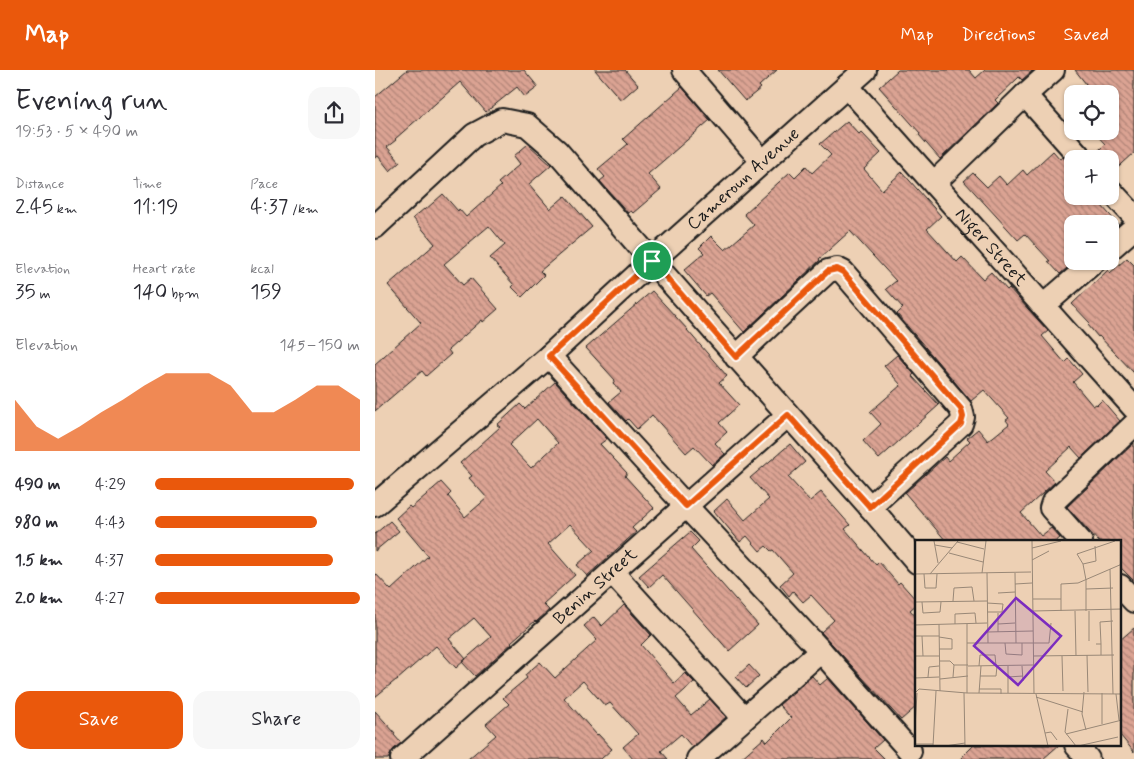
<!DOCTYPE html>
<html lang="en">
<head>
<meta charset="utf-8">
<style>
	body { margin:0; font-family:Mynerve,sans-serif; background:#f7f7f7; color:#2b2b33; height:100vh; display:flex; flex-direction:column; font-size:19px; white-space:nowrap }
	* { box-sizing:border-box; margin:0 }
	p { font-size:16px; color:#7c7c81 }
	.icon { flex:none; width:28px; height:28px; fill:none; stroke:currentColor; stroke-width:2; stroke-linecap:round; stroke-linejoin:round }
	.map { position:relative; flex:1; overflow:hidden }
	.details { display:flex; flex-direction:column; background:#fff; width:375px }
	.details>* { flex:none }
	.buttons { position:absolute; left:689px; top:15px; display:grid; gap:10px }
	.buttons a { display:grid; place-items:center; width:55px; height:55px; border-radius:10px; background:#fff; box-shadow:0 1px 4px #0004; font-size:25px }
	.pin { position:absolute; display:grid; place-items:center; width:42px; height:42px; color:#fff; margin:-21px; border:2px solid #fff; border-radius:50%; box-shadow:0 1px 5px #0007 }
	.round { display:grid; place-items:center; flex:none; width:52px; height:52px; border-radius:15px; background:#f7f7f7 }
	.overview { display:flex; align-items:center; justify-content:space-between; height:85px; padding:0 15px }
	h1 { font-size:28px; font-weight:600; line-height:38px }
	.stats { display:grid; grid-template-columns:repeat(3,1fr); gap:8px; height:85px; padding:5px 15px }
	.stats div { display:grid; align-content:center }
	.stats b { font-size:21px; font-weight:600 }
	.stats small { font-size:14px; font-weight:400 }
	.stats p { font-size:14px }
	.chart { height:140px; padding:10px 15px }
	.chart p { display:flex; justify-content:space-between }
	.chart svg { width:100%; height:90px; margin-top:5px; fill:#ea580c; opacity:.7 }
	.button { display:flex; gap:10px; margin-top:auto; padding:10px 15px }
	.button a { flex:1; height:58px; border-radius:15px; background:#ea580c; color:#fff; font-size:20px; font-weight:600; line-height:58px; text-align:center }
	.button a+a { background:#f7f7f7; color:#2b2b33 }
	ul { padding:0 15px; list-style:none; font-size:16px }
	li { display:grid; grid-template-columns:80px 60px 1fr; align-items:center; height:38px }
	li i { height:12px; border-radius:6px; background:#ea580c }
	header { display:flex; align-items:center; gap:30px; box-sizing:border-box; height:70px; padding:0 25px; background:#ea580c; color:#fff }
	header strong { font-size:24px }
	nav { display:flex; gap:28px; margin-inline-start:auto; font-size:18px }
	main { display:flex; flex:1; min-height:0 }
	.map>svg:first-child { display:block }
	.building { fill:url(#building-back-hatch); stroke:#1c1c1c; fill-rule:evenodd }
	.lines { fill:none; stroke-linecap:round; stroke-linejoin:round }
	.minor-casing { stroke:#1c1c1c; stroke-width:26 }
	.minor { stroke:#edd0b4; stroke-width:22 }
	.route-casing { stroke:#fff; stroke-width:10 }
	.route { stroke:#ea580c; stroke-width:6 }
	.labels { text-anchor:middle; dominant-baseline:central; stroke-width:4.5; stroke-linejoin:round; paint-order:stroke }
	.street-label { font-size:18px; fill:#1c1c1c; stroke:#edd0b4 }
	.inset-road { fill:none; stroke:#987; stroke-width:1 }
	.view { fill:#7b2cbf; fill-opacity:0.15; stroke:#7b2cbf; stroke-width:2.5 }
	.inset-edge { fill:none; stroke:#1c1c1c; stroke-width:2.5 }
</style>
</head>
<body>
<header>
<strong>Map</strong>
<nav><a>Map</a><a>Directions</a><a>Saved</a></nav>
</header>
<main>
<section class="details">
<div class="overview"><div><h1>Evening run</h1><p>19:53 · 5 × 490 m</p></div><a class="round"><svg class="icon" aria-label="share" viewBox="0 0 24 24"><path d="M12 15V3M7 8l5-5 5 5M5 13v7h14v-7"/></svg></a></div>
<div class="stats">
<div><p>Distance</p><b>2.45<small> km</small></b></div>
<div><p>Time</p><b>11:19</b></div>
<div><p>Pace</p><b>4:37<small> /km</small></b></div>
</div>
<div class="stats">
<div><p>Elevation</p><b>35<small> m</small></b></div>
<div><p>Heart rate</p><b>140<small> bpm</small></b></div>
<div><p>kcal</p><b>159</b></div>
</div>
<div class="chart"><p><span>Elevation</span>145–150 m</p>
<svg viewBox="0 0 160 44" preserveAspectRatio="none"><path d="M0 44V19L10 32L20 38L30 32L40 25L50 19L60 12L70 6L80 6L90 6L100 12L110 25L120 25L130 19L140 12L150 12L160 19V44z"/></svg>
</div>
<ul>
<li><b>490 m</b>4:29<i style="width:97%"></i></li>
<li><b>980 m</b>4:43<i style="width:79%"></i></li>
<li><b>1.5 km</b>4:37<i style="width:87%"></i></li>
<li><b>2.0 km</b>4:27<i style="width:100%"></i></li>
</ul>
<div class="button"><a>Save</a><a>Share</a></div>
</section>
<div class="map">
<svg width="759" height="689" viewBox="0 0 759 689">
	<defs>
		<pattern id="building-back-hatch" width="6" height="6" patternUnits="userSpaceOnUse" patternTransform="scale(1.25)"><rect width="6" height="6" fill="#dba393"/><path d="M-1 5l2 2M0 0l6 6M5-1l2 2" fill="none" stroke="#b18477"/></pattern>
	</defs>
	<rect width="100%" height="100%" fill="#edd0b4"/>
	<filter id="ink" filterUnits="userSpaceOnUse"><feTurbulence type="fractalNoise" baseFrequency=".02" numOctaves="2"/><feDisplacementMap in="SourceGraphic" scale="10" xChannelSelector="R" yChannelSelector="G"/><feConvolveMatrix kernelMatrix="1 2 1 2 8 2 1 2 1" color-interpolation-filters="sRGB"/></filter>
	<g filter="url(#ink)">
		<!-- building -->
		<path class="building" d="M32 0H149L163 17 150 27 142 17 111 42 85 12 20 69 21 70 12 77 25 92 15 101 3 86 0 88V27Z
			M220 0H250L263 15 246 30Z
			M343 0H402L384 16 386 18 370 31Z
			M523 0H594L601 8 610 0H658L647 10 644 7 620 30 623 33 565 89 544 65 545 63 504 17Z
			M700 0H759V83L735 105V89H720L719 85 730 74 718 61H735V24H700L711 14Z
			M307 17 335 50 273 104 286 119 258 143 256 141 253 143 225 111 230 107 223 99 253 74 248 69Z
			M472 51 484 64 486 62 506 83 489 99 507 120 527 102 566 146 552 159 582 192 587 187 608 209 616 202 632 220 634 218 673 261 667 266 690 293 694 289 707 304 698 312 718 336 721 334 722 335 727 330 745 351 706 388 696 377 670 401 680 412 646 443 666 466 676 458 685 468 680 472H572L530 423 570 387 573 391 595 371 592 368 603 359 613 371 634 354 631 350 634 348 609 320 596 331 522 244 528 238 511 219 521 211 475 161 444 189 445 190 424 210 369 262 335 223 331 226 309 200 329 183 324 178 336 166 350 180 379 155 369 144 415 102 420 107 431 96 437 103 456 85 445 74Z
			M153 74 176 95 154 114 175 139 190 126 217 157 165 201 169 205 147 227 137 217 139 215 115 188 130 175 114 156 69 194 88 215 96 208 123 239 108 252 107 250 73 280 76 284 51 306 47 301 0 341V294L46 253 13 215 60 174 38 148 49 139 50 140 68 124 83 141 84 139 91 147 126 116 123 113 145 94 139 86Z
			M678 81 685 89 688 87 698 98V126H718L743 154H698V191H700L685 204 673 191H675L650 164 643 170 589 111 598 103 612 117 624 106 632 115 648 100 652 105Z
			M752 188 759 195V303L724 266 723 267 713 255 715 253 697 234 733 200 735 203Z
			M277 221 313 260H312L352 306 344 313 364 335 344 353 352 362 340 373 350 384 337 395 319 376 311 383 277 345 262 359 253 349 251 351 234 332 246 322 238 313 240 310 211 278Z
			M522 285 539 304 537 306 564 335 504 389 488 371 506 354 495 342 526 315 509 296Z
			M180 312 232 369 225 374 252 403 250 406 279 438 257 458 261 462 212 506 202 495 219 480 195 454 173 474 200 505 168 534 174 540 161 552 160 551 136 572 137 573 100 606 87 592 116 567 99 548 74 569 91 589 81 598 61 576 22 610H21L0 627V503L16 520 53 486 21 448 34 436 36 438 66 412 76 423 73 426 90 447 112 428 94 408 97 406 85 393 125 357 122 355 145 334 150 339ZM162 349 183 373 156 398 134 375Z
			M759 373V511L745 497V472H724L692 437Z
			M415 374 430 392 413 407 435 431 446 422 475 455 470 459 501 495 504 492 523 514 525 512 542 531V534L535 540 542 548V636L526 650 446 562 459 550 436 525 428 532 418 521 414 526 405 515 418 503 398 480 396 481 391 476 385 481 372 466 365 472 339 441 352 429 370 450 394 429 375 408Z
			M15 451 24 461 0 481V464Z
			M315 462 324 471 316 479 383 555 354 581 287 505 274 517 264 506Z
			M249 535 276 565 266 575 290 603 299 613 310 603 319 612 301 628 316 645 335 629 351 647 317 677 306 664 286 681 293 689H258L248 677 263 664 235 633 230 636 208 611 189 628 222 665 223 664 237 679 226 689H93L121 665 111 654 134 634 128 628 152 608 150 605 165 592 180 608 222 570 209 556 219 547 227 556Z
			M759 558V682L745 665V570Z
			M374 595 384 606 371 618 361 607Z
			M437 606 445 615 453 608 508 670 499 678 510 689H365L389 668 392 672 416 648 404 635Z
			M0 641 20 663 19 665 26 673 18 680 13 689H0Z
			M599 675H684L668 689H585Z"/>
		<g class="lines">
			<!-- minor casing -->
			<g class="minor-casing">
				<g id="minor">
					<path d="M309 0 387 91"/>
					<path id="s1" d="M472 16 759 338"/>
					<path d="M650 25 707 89"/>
					<path d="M559 113 650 25 678 0"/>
					<path d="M735 120 759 146"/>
					<path d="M0 157 99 65 127 50 152 55 182 81 277 191 495 437 542 492"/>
					<path d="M735 179 759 158"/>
					<path d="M668 236 720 191"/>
					<path d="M174 286 311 436 446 581 535 681"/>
					<path d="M361 287 453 201 462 199 468 202 586 339 588 347 586 354 495 437"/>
					<path id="s2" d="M0 435 174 286 277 191 490 0"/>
					<path d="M706 472 676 438 678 432 759 355"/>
					<path d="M237 502 369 648"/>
					<path d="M745 516 759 531"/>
					<path d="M701 675 713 689"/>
					<path id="s3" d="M27 689 413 345"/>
					<path d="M323 689 446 581"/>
				</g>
			</g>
			<!-- minor -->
			<use href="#minor" class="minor"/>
		</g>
	</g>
	<g class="lines" filter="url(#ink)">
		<!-- route casing -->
		<g class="route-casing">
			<path id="route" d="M277 191 361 287 453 201 462 199 468 202 586 339 588 347 586 354 495 437 413 345 311 436 174 286Z"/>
		</g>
		<!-- route -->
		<use href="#route" class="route"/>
	</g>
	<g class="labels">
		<!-- street labels -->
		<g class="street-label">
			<text stroke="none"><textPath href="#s2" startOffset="492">Cameroun Avenue</textPath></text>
			<text stroke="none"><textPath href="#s1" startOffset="216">Niger Street</textPath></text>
			<text stroke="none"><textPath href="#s3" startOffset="259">Benin Street</textPath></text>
		</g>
	</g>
	<!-- overview -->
	<g transform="translate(540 470)">
		<rect width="206" height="206" fill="#edd0b4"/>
		<path class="inset-road" d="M19 1 23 23M117 1 119 154M42 2 69 9M20 5 37 8M117 8 146 1M34 13 68 22M117 20 134 11M168 24 181 21 180 6M195 29 198 154M67 33 71 1M72 33 73 103M100 33 101 103M0 34 116 32M9 34 10 48H21L22 34M15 34 43 1M100 44 117 43M171 49 198 48M83 53 100 52M118 59H146M38 61 39 48 57 47 59 61M0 62 72 61M7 62 8 73 25 72 26 62M72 63 88 64 87 72H72M118 71 207 69M146 71V44L163 43 207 24M160 71 161 116M171 71V40L168 24 162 14 200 1M83 73V92M24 84 25 151M40 84V74L60 73 61 83M83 84 100 83M0 85 72 83M72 92 118 91M0 96H24M7 96 8 116M24 97 37 99V109H24M174 101V71M52 103H134L136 83M90 103 91 114 107 115V103M181 104H186V115M186 104 185 82 198 81M172 115 173 152M0 116H24M118 116 199 115M147 116 148 151M25 121H35L39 125M53 126 118 125M64 126 65 115H80L81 126M107 126 108 141M65 136H81L82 126M13 137 14 127 24 126M38 137 39 125H53M93 137 108 136M0 138 24 137M25 139 53 136M64 149H86V154M169 152 167 174 171 190M0 153 4 149 52 153 207 154M49 153 50 206M52 153V84M64 153 66 126M93 153V126M187 153V184M121 154 133 206M201 154 204 180M121 157 168 172M153 169 150 192 161 206M0 188 2 153M130 193 136 192 142 200M151 194 207 180M0 204H18M18 206 21 151M30 206 50 203M163 206 203 197"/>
		<path class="view" d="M101 58 146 96 103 145 59 106Z"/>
		<rect width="206" height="206" class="inset-edge"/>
	</g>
</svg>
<div class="buttons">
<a><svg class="icon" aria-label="locate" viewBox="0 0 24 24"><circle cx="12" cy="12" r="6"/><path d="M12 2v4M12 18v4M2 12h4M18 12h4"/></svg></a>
<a>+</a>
<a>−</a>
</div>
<div class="pin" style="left:277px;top:191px;background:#1e9e55"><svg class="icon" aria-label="arrive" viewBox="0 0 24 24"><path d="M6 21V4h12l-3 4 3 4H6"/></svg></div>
</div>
</main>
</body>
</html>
